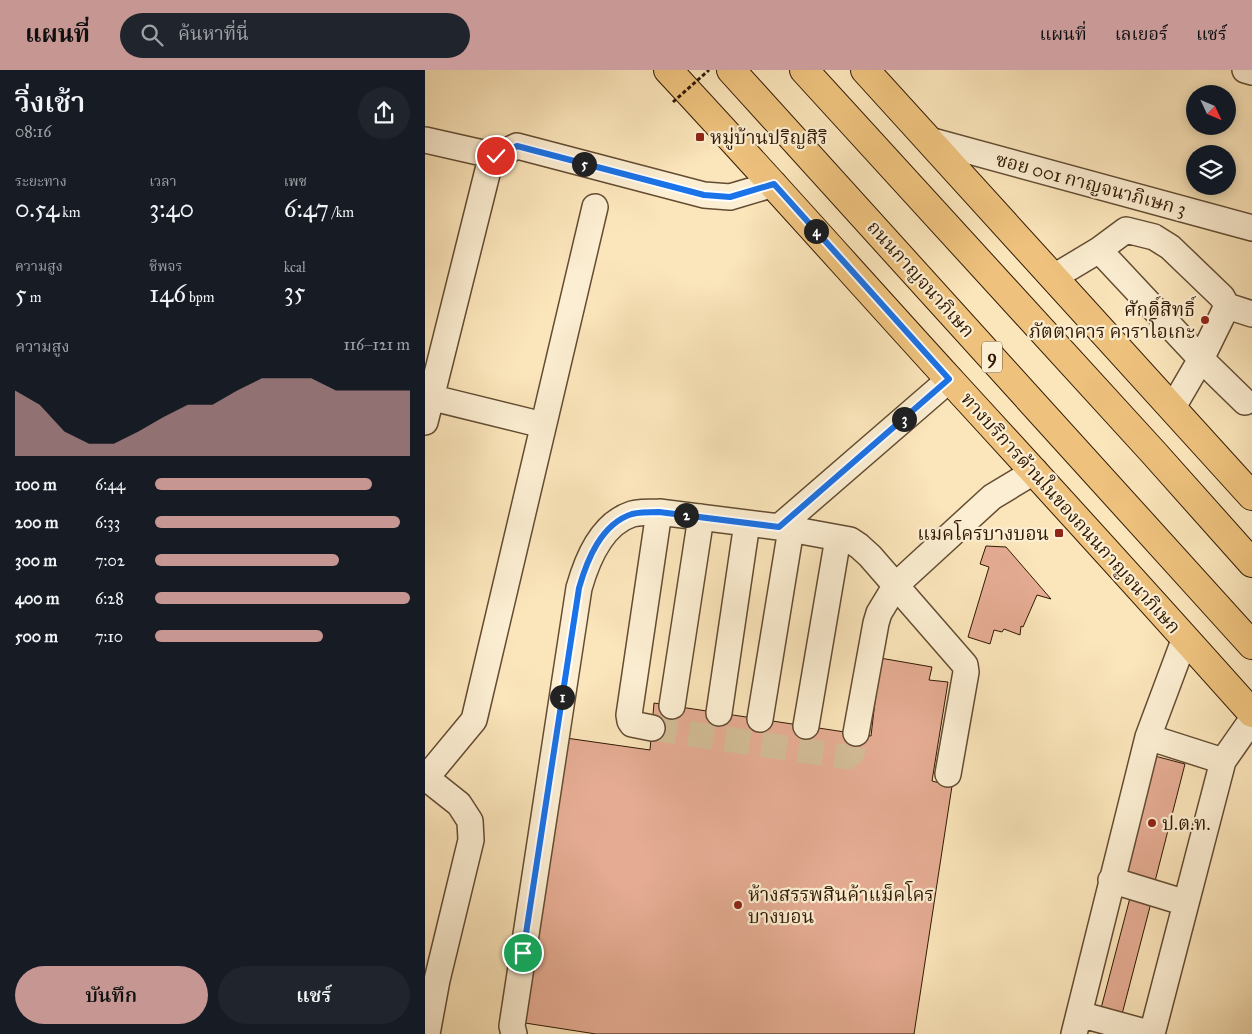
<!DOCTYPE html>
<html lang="th">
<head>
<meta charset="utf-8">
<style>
	body { margin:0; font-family:"IM FELL Great Primer","Noto Serif Thai",serif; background:#20242c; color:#f1f3f6; height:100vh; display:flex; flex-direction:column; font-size:19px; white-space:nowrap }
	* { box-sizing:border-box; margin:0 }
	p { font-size:16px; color:#9ea1a6 }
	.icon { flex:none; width:28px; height:28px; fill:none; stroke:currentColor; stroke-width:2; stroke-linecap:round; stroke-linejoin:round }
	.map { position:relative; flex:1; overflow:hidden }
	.panel { display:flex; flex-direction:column; background:#171b24; width:425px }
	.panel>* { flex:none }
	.needle { width:32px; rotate:134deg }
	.controls { position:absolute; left:761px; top:15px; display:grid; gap:10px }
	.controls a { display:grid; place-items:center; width:50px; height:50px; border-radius:50%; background:#171b24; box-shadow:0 2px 12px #0003; font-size:25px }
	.pin { position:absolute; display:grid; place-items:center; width:42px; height:42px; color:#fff; margin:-21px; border:2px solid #fff; border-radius:50%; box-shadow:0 1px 5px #0007 }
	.km { position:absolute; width:25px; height:25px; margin:-12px; border-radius:50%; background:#222; color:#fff; font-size:14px; line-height:25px; text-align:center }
	.round { display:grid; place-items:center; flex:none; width:52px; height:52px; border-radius:26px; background:#20242c }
	.summary { display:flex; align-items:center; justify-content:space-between; height:85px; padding:0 15px }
	h1 { font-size:28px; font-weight:600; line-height:38px }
	.stats { display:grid; grid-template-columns:repeat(3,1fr); gap:8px; height:85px; padding:5px 15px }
	.stats div { display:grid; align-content:center }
	.stats b { font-size:25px; font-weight:600 }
	.stats small { font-size:14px; font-weight:400 }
	.stats p { font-size:14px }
	.chart { height:140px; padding:10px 15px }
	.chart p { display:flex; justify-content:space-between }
	.chart svg { width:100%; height:90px; margin-top:5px; fill:#c59692; opacity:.7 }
	.action { display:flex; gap:10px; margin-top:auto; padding:10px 15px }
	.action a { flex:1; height:58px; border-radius:30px; background:#c59692; color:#111; font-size:20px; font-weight:600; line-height:58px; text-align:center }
	.action a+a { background:#20242c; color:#f1f3f6 }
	ul { padding:0 15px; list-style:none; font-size:16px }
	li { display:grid; grid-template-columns:80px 60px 1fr; align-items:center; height:38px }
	li i { height:12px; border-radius:6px; background:#c59692 }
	header { display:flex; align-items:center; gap:30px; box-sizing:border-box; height:70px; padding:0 25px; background:#c59692; color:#111 }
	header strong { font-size:24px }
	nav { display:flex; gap:28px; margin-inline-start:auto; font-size:18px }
	.search { width:350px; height:45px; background:#20242c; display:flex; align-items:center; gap:12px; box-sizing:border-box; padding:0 18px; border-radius:28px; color:#9ea1a6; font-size:19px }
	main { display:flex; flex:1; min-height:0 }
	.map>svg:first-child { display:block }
	.building { fill:#e5ac93; stroke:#301904 }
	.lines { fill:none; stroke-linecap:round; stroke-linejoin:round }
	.minor-tunnel { stroke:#d2bc96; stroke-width:25; stroke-dasharray:25 12; stroke-linecap:butt }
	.minor-casing { stroke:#634c32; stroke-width:28 }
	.major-casing { stroke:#301904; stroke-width:30 }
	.highway-casing { stroke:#301904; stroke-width:30 }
	.minor { stroke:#fceed2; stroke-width:25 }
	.major { stroke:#eec27d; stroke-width:28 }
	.highway { stroke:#eec27d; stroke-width:28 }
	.path-bridge { stroke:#301904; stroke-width:3; stroke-dasharray:4 2.5; stroke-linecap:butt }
	.route-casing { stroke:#fff; stroke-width:10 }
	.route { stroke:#1a73e8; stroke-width:6 }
	.poi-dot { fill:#8f2418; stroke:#fceed2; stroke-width:2 }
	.labels { text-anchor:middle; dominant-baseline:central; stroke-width:4.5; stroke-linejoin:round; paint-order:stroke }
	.shield { fill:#fceed2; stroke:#6d5942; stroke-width:1 }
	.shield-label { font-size:18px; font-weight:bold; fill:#301904 }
	.poi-label { font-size:19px; fill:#301904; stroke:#fceed2; text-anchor:start }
	.street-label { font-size:19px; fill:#301904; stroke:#fceed2 }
</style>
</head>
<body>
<header>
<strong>แผนที่</strong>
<div class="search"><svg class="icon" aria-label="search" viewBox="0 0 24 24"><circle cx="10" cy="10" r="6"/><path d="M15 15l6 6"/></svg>ค้นหาที่นี่</div>
<nav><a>แผนที่</a><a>เลเยอร์</a><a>แชร์</a></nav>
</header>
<main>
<section class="panel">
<div class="summary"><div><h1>วิ่งเช้า</h1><p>08:16</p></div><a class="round"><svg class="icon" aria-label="share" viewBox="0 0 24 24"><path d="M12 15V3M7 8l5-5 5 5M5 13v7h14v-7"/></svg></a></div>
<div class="stats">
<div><p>ระยะทาง</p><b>0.54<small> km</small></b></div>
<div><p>เวลา</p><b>3:40</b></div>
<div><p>เพซ</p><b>6:47<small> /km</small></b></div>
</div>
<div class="stats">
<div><p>ความสูง</p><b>5<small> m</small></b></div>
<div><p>ชีพจร</p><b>146<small> bpm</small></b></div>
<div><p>kcal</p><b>35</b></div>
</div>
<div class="chart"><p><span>ความสูง</span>116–121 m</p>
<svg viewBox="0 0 160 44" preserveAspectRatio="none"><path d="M0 44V12L10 19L20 32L30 38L40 38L50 32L60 25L70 19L80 19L90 12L100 6L110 6L120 6L130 12L140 12L150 12L160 12V44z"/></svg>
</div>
<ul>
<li><b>100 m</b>6:44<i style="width:85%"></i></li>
<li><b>200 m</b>6:33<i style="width:96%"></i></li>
<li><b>300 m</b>7:02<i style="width:72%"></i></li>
<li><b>400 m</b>6:28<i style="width:100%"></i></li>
<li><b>500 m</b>7:10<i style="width:66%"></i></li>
</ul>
<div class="action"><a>บันทึก</a><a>แชร์</a></div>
</section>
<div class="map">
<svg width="827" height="964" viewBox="0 0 827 964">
	<rect width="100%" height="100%" fill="#fbe5ba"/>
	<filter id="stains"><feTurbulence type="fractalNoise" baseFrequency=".004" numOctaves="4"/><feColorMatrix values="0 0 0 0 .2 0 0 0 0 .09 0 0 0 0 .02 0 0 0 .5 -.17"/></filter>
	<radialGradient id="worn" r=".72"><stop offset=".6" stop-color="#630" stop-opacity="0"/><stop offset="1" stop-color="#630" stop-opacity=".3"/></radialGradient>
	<!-- building -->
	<path class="building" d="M561 476 581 477 626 529 612 525 598 557 596 556 595 565 579 559 577 562 569 560 565 574 543 567 564 497 555 494Z
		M455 588 507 597 504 610 523 612 507 711 527 716 489 964H171L100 953 141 668 225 680 229 633 446 666Z
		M726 685 760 694 728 819 695 811Z
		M706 824 727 829 695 952 674 946Z"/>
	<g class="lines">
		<!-- minor-tunnel -->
		<path class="minor-tunnel" d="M227 658 422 687 427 683 431 663"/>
		<!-- minor casing -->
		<g class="minor-casing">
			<path id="minor" d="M820 0 827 2
				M0 70 71 86
				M504 70 827 158
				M674 180 776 289 820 332
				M629 207 674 180 701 160 729 167 745 177 797 227 802 236 827 244
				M0 326 118 355
				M748 337 776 289 802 236
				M0 352 64 96 71 86 92 76 279 125 305 127 349 114
				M354 457 525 309
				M247 636 276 447
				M294 643 322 453
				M335 649 366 459
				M381 656 413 468
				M227 658 207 654 205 651 204 645 234 442 354 457 425 470 434 476 445 486 540 595 541 602 523 704
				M431 663 451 553 454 543 471 515 567 427 610 401
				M723 667 798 691
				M0 707 34 734 45 751 46 770 12 910 2 964
				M1 708 49 650 170 137
				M686 810 761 833
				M654 944 727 964
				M89 964 87 956 154 518C162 490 176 454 207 444 215 442 225 442 234 442
				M649 964 723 667 760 568
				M727 964 798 691 826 651 827 645"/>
		</g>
		<!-- major casing -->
		<g class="major-casing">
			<path id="major" d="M243 0C338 102 431 207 525 310 626 420 727 531 827 643
				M440 0 827 426"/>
		</g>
		<!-- highway casing -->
		<g class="highway-casing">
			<path id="highway" d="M306 0 827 575
				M379 0 728 382 827 493"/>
		</g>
		<!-- minor -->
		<use href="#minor" class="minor"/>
		<!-- major -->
		<use href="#major" class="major"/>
		<!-- highway -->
		<use href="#highway" class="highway"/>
		<!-- path-bridge -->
		<path class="path-bridge" d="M248 32 284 0"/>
	</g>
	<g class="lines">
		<!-- route casing -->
		<g class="route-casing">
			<path id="route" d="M71 86 92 76 279 125 305 127 349 114 524 309 354 457 234 442C225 442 215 442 207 444 176 454 162 490 154 518L98 883"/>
		</g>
		<!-- route -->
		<use href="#route" class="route"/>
	</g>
	<!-- markers -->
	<g class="poi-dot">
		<rect x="270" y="62" width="10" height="10" rx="2.5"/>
		<circle cx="780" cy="250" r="5"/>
		<rect x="629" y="458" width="10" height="10" rx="2.5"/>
		<circle cx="727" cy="753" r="5"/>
		<circle cx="313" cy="835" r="5"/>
	</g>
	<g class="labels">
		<!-- shield labels -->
		<rect class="shield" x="557" y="271.5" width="20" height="31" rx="4"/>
		<g class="shield-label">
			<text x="567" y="287">9</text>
		</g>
		<!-- poi labels -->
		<g class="poi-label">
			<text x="285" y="67">หมู่บ้านปริญสิริ</text>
			<text x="770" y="239" text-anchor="end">ศักดิ์สิทธิ์<tspan x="770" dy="22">ภัตตาคาร คาราโอเกะ</tspan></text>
			<text x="624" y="463" text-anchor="end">แมคโครบางบอน</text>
			<text x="737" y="753">ป.ต.ท.</text>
			<text x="323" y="824">ห้างสรรพสินค้าแม็คโคร<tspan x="323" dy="22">บางบอน</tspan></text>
		</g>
		<!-- street labels -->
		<g class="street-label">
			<text transform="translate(666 114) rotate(15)">ซอย 001 กาญจนาภิเษก 3</text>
			<text transform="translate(496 209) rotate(48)">ถนนกาญจนาภิเษก</text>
			<text transform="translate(646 443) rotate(48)">ทางบริการด้านในของถนนกาญจนาภิเษก</text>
		</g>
	</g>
	<rect width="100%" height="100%" filter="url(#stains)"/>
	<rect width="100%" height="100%" fill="url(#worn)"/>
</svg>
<div class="controls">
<a><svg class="needle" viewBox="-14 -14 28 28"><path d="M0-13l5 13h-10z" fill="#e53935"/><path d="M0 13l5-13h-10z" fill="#9ea1a6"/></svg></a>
<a><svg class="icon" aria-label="layers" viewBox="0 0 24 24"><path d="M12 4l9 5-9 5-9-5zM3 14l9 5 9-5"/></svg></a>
</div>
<div class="pin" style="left:98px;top:883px;background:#1e9e55"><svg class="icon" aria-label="arrive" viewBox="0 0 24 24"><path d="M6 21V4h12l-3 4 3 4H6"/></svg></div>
<div class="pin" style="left:71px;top:86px;background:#d93025"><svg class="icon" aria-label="check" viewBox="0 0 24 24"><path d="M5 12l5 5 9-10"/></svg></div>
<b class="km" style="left:137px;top:627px">1</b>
<b class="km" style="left:261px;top:445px">2</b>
<b class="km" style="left:479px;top:349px">3</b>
<b class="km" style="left:391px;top:161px">4</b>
<b class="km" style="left:159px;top:94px">5</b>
</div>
</main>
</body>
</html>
